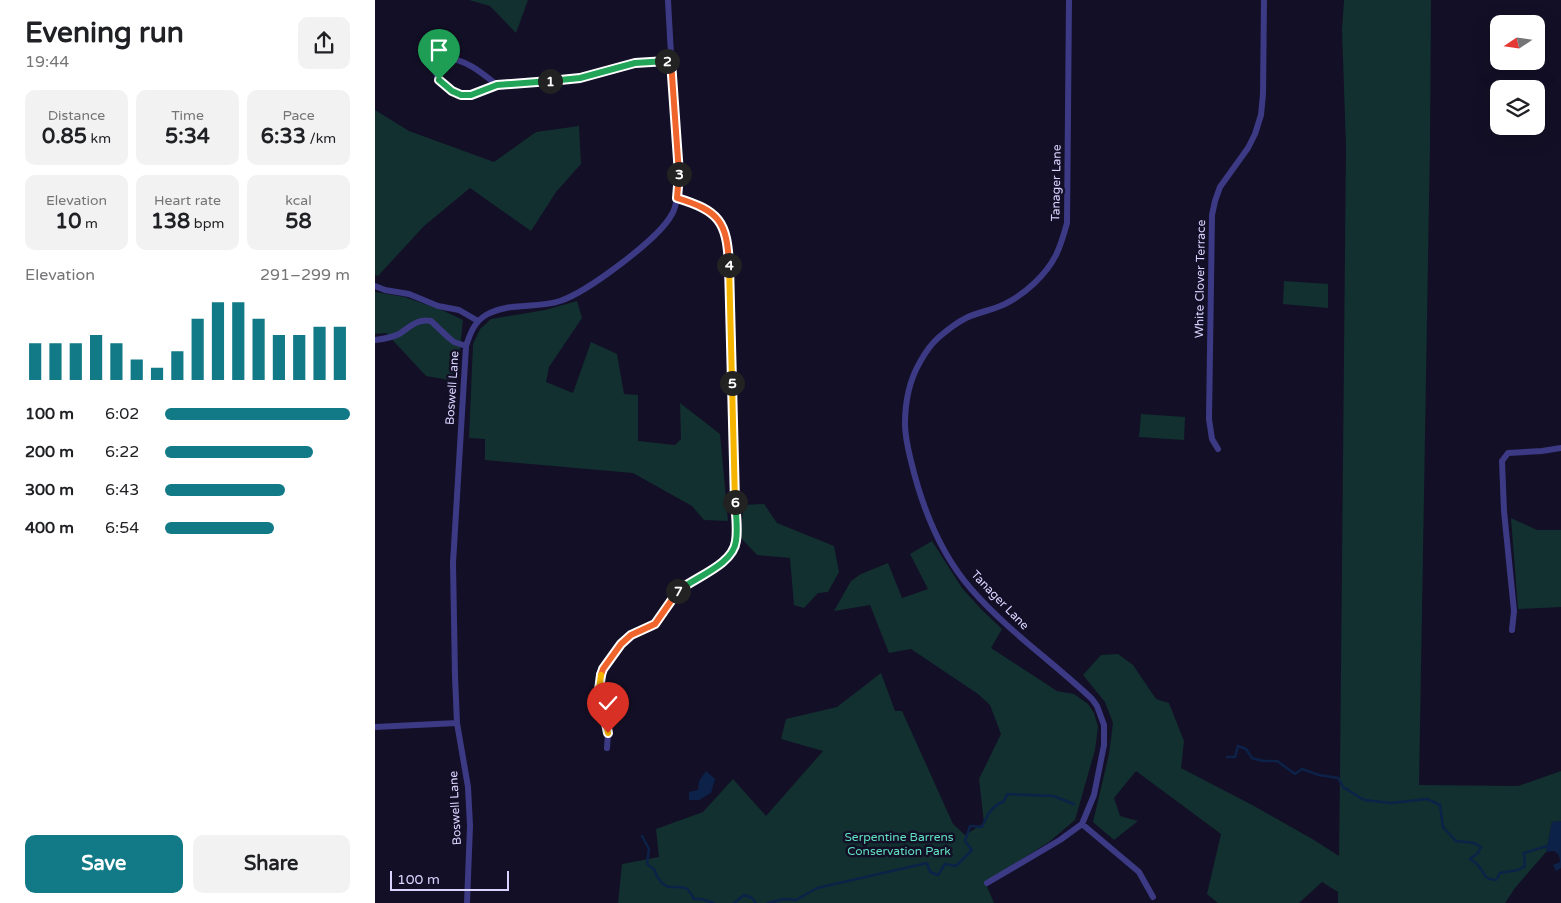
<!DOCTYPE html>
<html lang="en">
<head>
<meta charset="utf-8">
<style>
	body { margin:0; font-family:"Varela Round",sans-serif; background:#f2f2f2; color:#202124; height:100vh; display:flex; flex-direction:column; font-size:19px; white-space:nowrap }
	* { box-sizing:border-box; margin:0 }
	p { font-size:16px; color:#757577 }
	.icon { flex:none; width:28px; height:28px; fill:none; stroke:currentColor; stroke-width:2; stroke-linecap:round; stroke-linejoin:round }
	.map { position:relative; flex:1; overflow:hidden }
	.drawer { display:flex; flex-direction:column; background:#fff; width:375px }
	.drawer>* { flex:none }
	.needle { width:32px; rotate:257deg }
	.tools { position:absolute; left:1115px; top:15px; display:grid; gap:10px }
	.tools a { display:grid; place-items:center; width:55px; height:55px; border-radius:10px; background:#fff; box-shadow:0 5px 20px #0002; font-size:25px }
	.scale { position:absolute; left:15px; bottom:12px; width:119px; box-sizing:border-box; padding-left:5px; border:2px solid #d9d4ff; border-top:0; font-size:14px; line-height:18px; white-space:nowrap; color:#d9d4ff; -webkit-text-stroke:4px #130f26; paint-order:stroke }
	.pin { position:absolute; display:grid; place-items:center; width:42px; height:42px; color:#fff; margin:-51px -21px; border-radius:50% 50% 50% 0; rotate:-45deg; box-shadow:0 0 5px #0007 }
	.pin .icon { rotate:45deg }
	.km { position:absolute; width:25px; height:25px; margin:-12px; border-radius:50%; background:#222; color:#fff; font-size:14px; line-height:25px; text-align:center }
	.round { display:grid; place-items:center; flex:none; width:52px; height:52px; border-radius:10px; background:#f2f2f2 }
	.head { display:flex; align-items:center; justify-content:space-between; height:85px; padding:0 25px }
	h1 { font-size:28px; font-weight:700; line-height:38px }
	.figures { display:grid; grid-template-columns:repeat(3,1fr); gap:8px; height:85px; padding:5px 25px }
	.figures div { display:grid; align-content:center; border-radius:10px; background:#f2f2f2; text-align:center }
	.figures b { font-size:21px; font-weight:700 }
	.figures small { font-size:14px; font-weight:400 }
	.figures p { font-size:14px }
	.chart { height:140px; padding:10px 25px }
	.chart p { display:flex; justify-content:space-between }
	.chart svg { width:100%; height:90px; margin-top:5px; stroke:#127987; stroke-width:6 }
	.cta { display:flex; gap:10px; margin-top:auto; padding:10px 25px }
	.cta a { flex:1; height:58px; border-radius:10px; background:#127987; color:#fff; font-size:20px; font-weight:700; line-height:58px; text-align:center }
	.cta a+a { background:#f2f2f2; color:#202124 }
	ul { padding:0 25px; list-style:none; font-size:16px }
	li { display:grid; grid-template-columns:80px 60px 1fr; align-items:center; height:38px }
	li i { height:12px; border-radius:6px; background:#127987 }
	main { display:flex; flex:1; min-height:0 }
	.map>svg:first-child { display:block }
	.green { fill:#12302f }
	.water { fill:#0c2248 }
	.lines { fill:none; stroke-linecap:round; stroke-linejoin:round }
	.stream { stroke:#0c2248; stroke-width:2.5 }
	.street { stroke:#3d3a85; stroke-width:6 }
	.split-1-casing { stroke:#fff; stroke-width:10 }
	.split-2-casing { stroke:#fff; stroke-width:10 }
	.split-3-casing { stroke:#fff; stroke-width:10 }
	.split-4-casing { stroke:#fff; stroke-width:10 }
	.split-5-casing { stroke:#fff; stroke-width:10 }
	.split-6-casing { stroke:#fff; stroke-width:10 }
	.split-7-casing { stroke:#fff; stroke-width:10 }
	.split-8-casing { stroke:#fff; stroke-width:10 }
	.split-9-casing { stroke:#fff; stroke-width:10 }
	.split-1 { stroke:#22a559; stroke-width:6 }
	.split-2 { stroke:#22a559; stroke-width:6 }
	.split-3 { stroke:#f0652b; stroke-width:6 }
	.split-4 { stroke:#f0652b; stroke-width:6 }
	.split-5 { stroke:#f5b400; stroke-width:6 }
	.split-6 { stroke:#f5b400; stroke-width:6 }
	.split-7 { stroke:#22a559; stroke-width:6 }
	.split-8 { stroke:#f0652b; stroke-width:6 }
	.split-9 { stroke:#f5b400; stroke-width:6 }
	.labels { text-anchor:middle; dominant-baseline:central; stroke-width:5; stroke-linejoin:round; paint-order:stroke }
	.street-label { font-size:12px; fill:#d9d4ff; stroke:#130f26 }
	.park-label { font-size:12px; fill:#5fe0c0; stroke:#130f26 }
</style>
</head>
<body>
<main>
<section class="drawer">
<div class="head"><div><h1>Evening run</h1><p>19:44</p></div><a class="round"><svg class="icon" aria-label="share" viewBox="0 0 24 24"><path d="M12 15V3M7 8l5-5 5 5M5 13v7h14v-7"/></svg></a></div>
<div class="figures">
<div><p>Distance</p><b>0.85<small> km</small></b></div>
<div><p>Time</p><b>5:34</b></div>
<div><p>Pace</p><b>6:33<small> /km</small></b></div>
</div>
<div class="figures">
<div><p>Elevation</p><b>10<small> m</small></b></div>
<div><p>Heart rate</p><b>138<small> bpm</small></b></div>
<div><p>kcal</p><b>58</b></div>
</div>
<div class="chart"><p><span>Elevation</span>291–299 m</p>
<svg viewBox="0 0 160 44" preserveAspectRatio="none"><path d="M5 44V26M15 44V26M25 44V26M35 44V22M45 44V26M55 44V34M65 44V38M75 44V30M85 44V14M95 44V6M105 44V6M115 44V14M125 44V22M135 44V22M145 44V18M155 44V18"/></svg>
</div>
<ul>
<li><b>100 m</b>6:02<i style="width:100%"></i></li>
<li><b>200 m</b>6:22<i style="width:80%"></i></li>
<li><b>300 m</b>6:43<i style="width:65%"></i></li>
<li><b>400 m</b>6:54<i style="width:59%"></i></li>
</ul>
<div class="cta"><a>Save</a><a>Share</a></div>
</section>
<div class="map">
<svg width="1186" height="903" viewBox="0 0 1186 903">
	<rect width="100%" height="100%" fill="#130f26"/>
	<!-- green -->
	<path class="green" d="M94 0H153L141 33 115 6Z
		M969 0H1056L1055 145 1044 785 1143 786 1186 771V821L1177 822 1171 852 1140 888 1130 903H963V892L947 882 924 903H843L832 894 846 834 761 771 739 798 745 816 763 821 739 840 718 822 734 754 738 723 730 702 708 675 726 655 743 654 758 665 781 699 794 703 809 741 806 768 879 806 939 840 964 856 965 774 971 146 967 30Z
		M0 110 34 131 119 162 161 132 204 126 206 164 181 192 156 231 95 188 49 226 3 276 0 275Z
		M909 281 953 284V308L908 304Z
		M0 292 30 297 69 311 88 320 85 349 80 381 51 376 11 333 0 334Z
		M202 301 207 318 174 367 171 382 198 393 216 342 242 354 249 394 263 395V441L300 445 306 439 305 403 345 434 353 521 329 520 317 506 258 473 110 460V439L94 438 98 344 105 329 116 319 170 310Z
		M766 414 810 417 809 440 764 437Z
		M389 504 402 523 459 546 464 572 453 592 443 593 429 608 419 605 415 558 382 555 365 537 369 505Z
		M1136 518 1162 530H1186V607L1143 609Z
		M557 541 587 588 605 608 627 629 616 648 682 691 699 694 713 704 719 713 723 727 720 750 700 820 674 842 610 882 619 903H243L247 864 284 857 281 829 328 812 358 779 391 816 448 751 406 739 411 719 462 707 506 673 520 711H527L578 824 590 835 609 823 604 779 626 734 615 705 603 694 536 649 514 653 495 605 459 611 476 581 486 574 513 563 527 598 553 589 535 554Z"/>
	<!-- water -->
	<path class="water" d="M331 771 340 779 336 793 324 800H314V792L323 790 324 781Z
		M1186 821V868L1181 871 1178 865 1185 862 1184 855 1179 851 1171 852 1177 822Z"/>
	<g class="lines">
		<!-- stream -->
		<path class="stream" d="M852 757H860L863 746 871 749 877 758 888 761H902L920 774 927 769 944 775 963 778 968 787 989 800 1016 803 1052 799 1065 805 1068 827 1081 841 1099 843 1106 847 1103 853 1095 859C1099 862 1103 864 1105 868 1112 876 1107 878 1121 880L1125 873 1143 870 1150 866 1149 853 1172 846
			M267 836 274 849 272 864 279 869C281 876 288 888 297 887 302 887 308 886 312 889 315 891 318 897 319 899H326L339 903
			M359 903 369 895 377 898 381 903
			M393 903 409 899 421 900 442 888 552 863 555 872 563 875 570 864 581 866 597 850 590 841 595 826 607 827C613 814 616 807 629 801L632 794 678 796 699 804"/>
		<!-- street -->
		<path class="street" d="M122 85C107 73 91 59 70 58L64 62 62 66 61 72 62 77 68 84 77 91 86 95H96L122 85 205 78 260 63 296 61
			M0 286 10 290 34 294 63 306 84 310 103 321
			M0 340C8 339 16 338 24 334 34 328 42 318 56 321L74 338 79 342 91 346
			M843 449 837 439 834 419 837 215 840 201 845 187 873 148 880 134 886 115 888 94 889 0
			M1137 630 1139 611 1129 511 1127 461 1133 453 1167 451 1186 448
			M0 727 82 723
			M232 748 233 733 224 690 228 669 237 654 251 638 280 624 302 592 350 561 360 547 362 540 353 260C350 219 342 211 302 198
			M707 824 764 872 778 897
			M612 883 685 840 707 824 719 795 729 745V725L722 706 717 699C678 662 633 631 597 590 565 554 547 507 536 461 533 449 530 436 530 424 530 402 534 381 545 362 550 353 555 345 563 338 571 331 581 323 591 318 603 312 618 310 630 304 650 294 671 275 681 255 686 245 689 234 692 223L694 0
			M92 903 95 826 93 787 82 723 80 676 78 563 91 346C95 334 99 322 111 315 133 302 161 309 185 301 212 292 284 239 297 214 299 211 300 207 301 203 310 175 302 142 300 113 297 76 295 38 293 0"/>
	</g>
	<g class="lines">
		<!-- split-1 casing -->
		<g class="split-1-casing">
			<path id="split-1" d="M64 80 77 91 86 95H96L122 85 175 81"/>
		</g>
		<!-- split-2 casing -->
		<g class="split-2-casing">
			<path id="split-2" d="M175 81 205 78 260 63 292 61"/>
		</g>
		<!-- split-3 casing -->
		<g class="split-3-casing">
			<path id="split-3" d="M292 61H296L304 174"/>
		</g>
		<!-- split-4 casing -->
		<g class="split-4-casing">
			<path id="split-4" d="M304 174 302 198C344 211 352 221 354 265"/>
		</g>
		<!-- split-5 casing -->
		<g class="split-5-casing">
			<path id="split-5" d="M354 265 357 383"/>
		</g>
		<!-- split-6 casing -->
		<g class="split-6-casing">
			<path id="split-6" d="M357 383 360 502"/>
		</g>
		<!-- split-7 casing -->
		<g class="split-7-casing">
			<path id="split-7" d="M303 591C320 577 358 565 361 541 363 529 361 514 360 502"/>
		</g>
		<!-- split-8 casing -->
		<g class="split-8-casing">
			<path id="split-8" d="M226 675 228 669 246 644 256 635 280 624 303 591"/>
		</g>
		<!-- split-9 casing -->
		<g class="split-9-casing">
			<path id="split-9" d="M226 675 224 690 233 733"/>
		</g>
		<!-- split-1 -->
		<use href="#split-1" class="split-1"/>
		<!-- split-2 -->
		<use href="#split-2" class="split-2"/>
		<!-- split-3 -->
		<use href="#split-3" class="split-3"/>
		<!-- split-4 -->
		<use href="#split-4" class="split-4"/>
		<!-- split-5 -->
		<use href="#split-5" class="split-5"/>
		<!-- split-6 -->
		<use href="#split-6" class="split-6"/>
		<!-- split-7 -->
		<use href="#split-7" class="split-7"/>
		<!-- split-8 -->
		<use href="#split-8" class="split-8"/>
		<!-- split-9 -->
		<use href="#split-9" class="split-9"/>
	</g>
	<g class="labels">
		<!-- street labels -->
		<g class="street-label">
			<text transform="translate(681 183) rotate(-89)">Tanager Lane</text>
			<text transform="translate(825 279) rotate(-89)">White Clover Terrace</text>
			<text transform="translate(77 388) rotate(-86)">Boswell Lane</text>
			<text transform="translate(625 600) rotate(46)">Tanager Lane</text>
			<text transform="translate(80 808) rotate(-93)">Boswell Lane</text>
		</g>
		<!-- park labels -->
		<g class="park-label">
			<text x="524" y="837">Serpentine Barrens<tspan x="524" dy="14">Conservation Park</tspan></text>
		</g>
	</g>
</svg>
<div class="tools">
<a><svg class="needle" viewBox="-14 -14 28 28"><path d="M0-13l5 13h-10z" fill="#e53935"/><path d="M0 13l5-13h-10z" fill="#757577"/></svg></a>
<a><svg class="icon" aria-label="layers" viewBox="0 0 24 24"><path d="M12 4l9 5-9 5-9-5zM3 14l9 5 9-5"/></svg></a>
</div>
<div class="scale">100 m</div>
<div class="pin" style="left:64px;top:80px;background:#1e9e55"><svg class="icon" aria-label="arrive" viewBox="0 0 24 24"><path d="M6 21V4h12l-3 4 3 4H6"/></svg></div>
<div class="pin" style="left:233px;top:733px;background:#d93025"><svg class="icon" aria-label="check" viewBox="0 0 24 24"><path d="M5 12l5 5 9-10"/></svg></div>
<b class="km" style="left:175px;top:81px">1</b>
<b class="km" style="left:292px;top:61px">2</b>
<b class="km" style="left:304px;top:174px">3</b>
<b class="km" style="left:354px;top:265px">4</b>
<b class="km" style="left:357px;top:383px">5</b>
<b class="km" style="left:360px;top:502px">6</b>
<b class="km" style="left:303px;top:591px">7</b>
</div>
</main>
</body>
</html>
